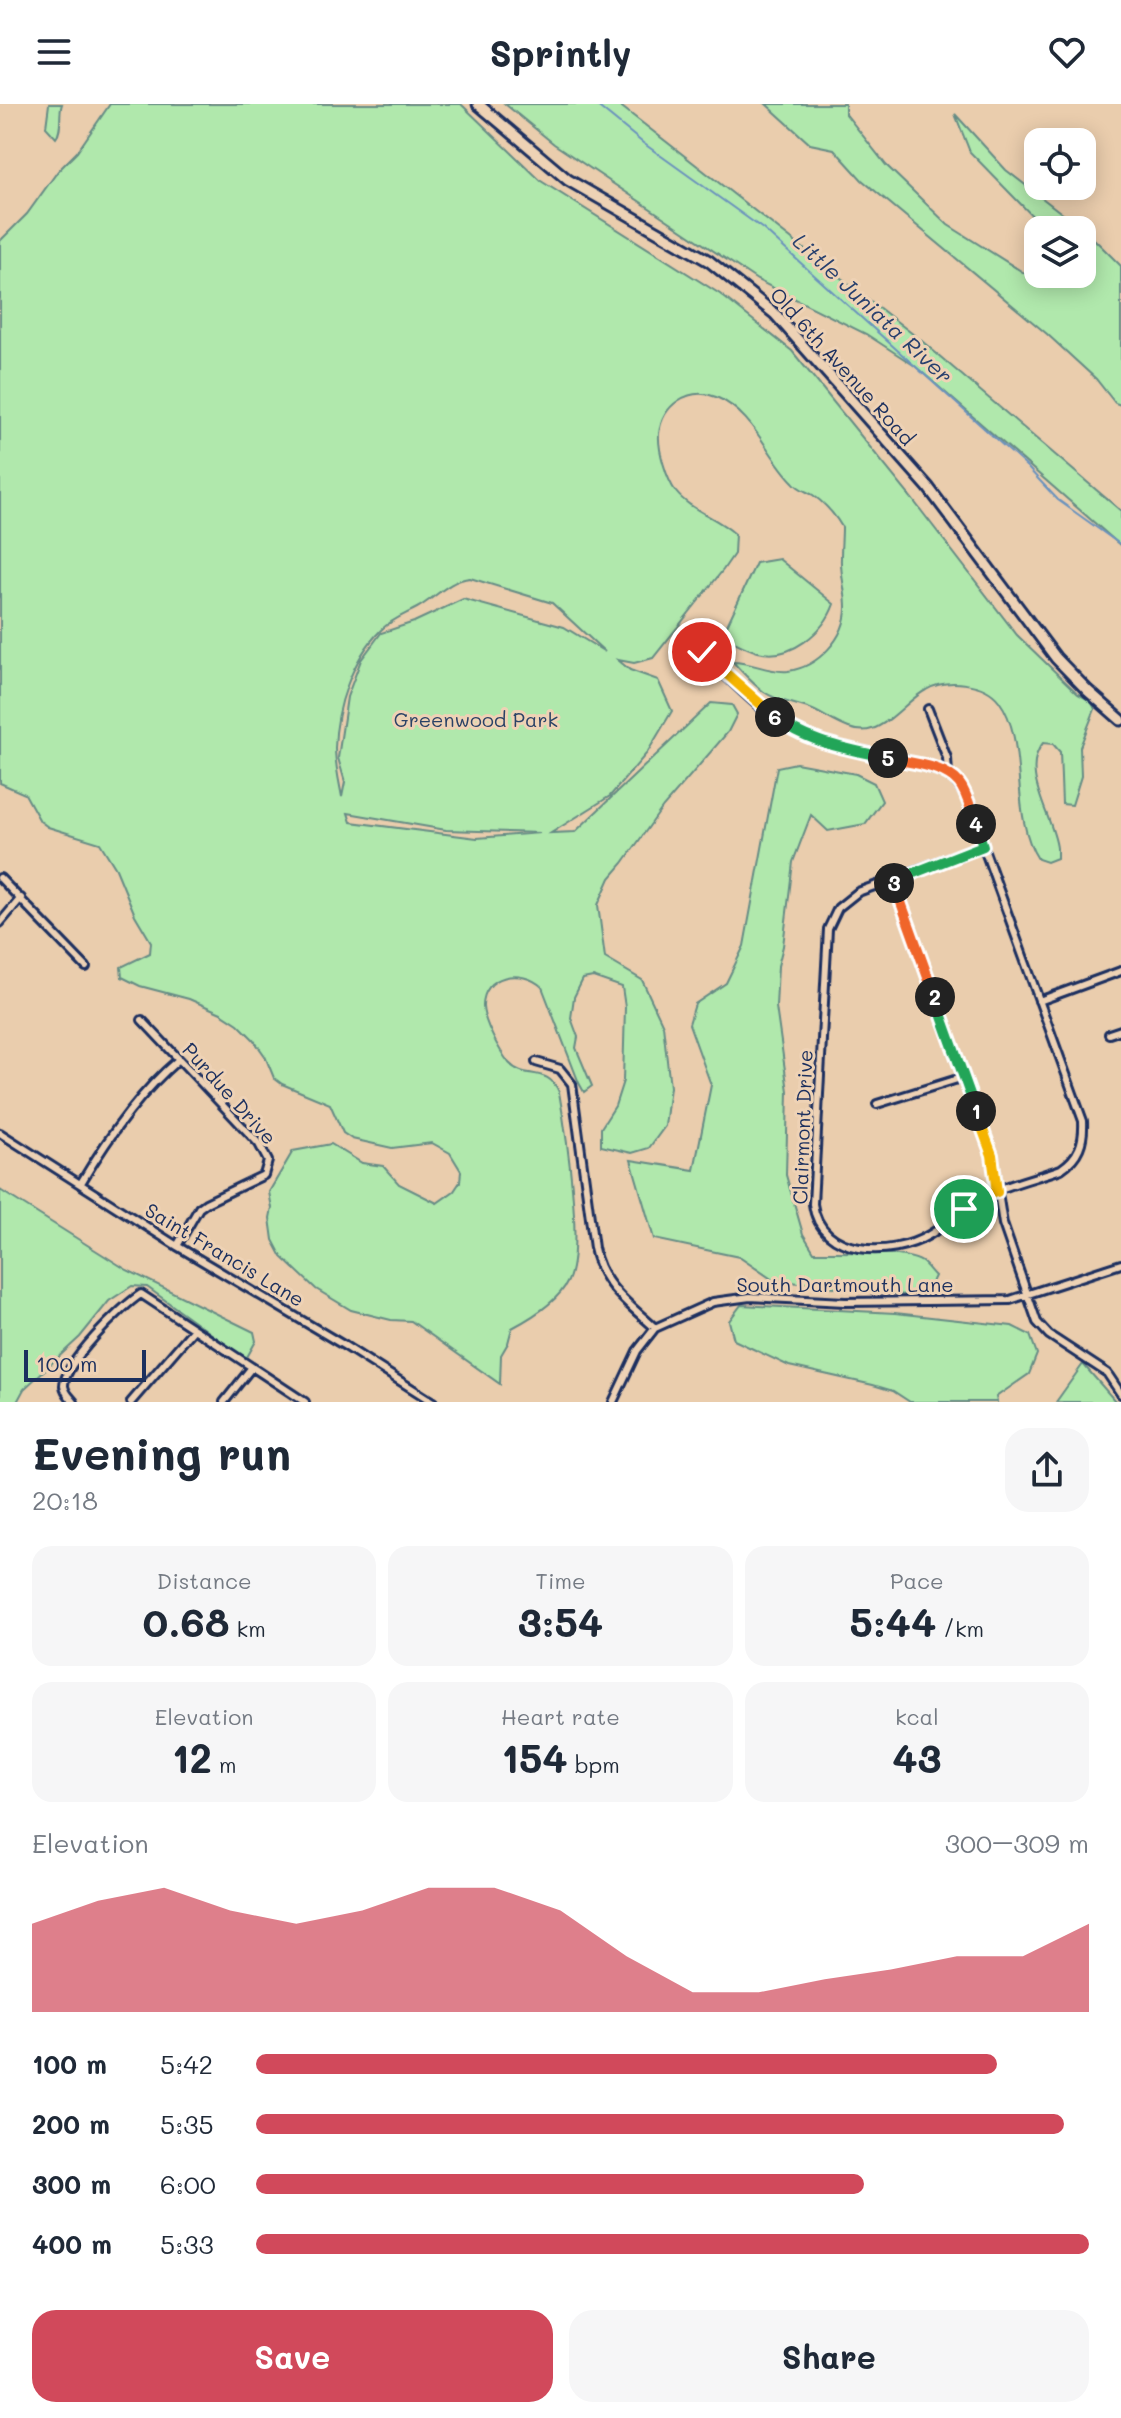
<!DOCTYPE html>
<html lang="en">
<head>
<meta charset="utf-8">
<style>
	body { margin:0; font-family:Mali,sans-serif; background:#f6f6f7; color:#1f2937; height:100vh; display:flex; flex-direction:column; font-size:30px; white-space:nowrap }
	* { box-sizing:border-box; margin:0 }
	p { font-size:26px; color:#747a83 }
	.icon { flex:none; width:44px; height:44px; fill:none; stroke:currentColor; stroke-width:2; stroke-linecap:round; stroke-linejoin:round }
	.map { position:relative; height:1298px; overflow:hidden }
	.panel { display:flex; flex-direction:column; background:#fff; flex:1 }
	.panel>* { flex:none }
	.fabs { position:absolute; left:1024px; top:24px; display:grid; gap:16px }
	.fabs a { display:grid; place-items:center; width:72px; height:72px; border-radius:16px; background:#fff; box-shadow:0 4px 20px #0003; font-size:40px }
	.scale { position:absolute; left:24px; bottom:20px; width:122px; box-sizing:border-box; padding-left:8px; border:4px solid #1b2f5e; border-top:0; font-size:22px; line-height:28px; white-space:nowrap; color:#1b2f5e; -webkit-text-stroke:6px #eed2b5; paint-order:stroke }
	.pin { position:absolute; display:grid; place-items:center; width:68px; height:68px; color:#fff; margin:-34px; border:4px solid #fff; border-radius:50%; box-shadow:0 2px 8px #0007 }
	.km { position:absolute; width:40px; height:40px; margin:-20px; border-radius:50%; background:#222; color:#fff; font-size:22px; line-height:40px; text-align:center }
	.round { display:grid; place-items:center; flex:none; width:84px; height:84px; border-radius:24px; background:#f6f6f7 }
	.summary { display:flex; align-items:center; justify-content:space-between; height:136px; padding:0 32px }
	h1 { font-size:44px; font-weight:700; line-height:60px }
	.metrics { display:grid; grid-template-columns:repeat(3,1fr); gap:12px; height:136px; padding:8px 32px }
	.metrics div { display:grid; align-content:center; border-radius:20px; background:#f6f6f7; text-align:center }
	.metrics b { font-size:40px; font-weight:700 }
	.metrics small { font-size:22px; font-weight:400 }
	.metrics p { font-size:22px }
	.chart { height:224px; padding:16px 32px }
	.chart p { display:flex; justify-content:space-between }
	.chart svg { width:100%; height:144px; margin-top:8px; fill:#d1495b; opacity:.7 }
	.cta { display:flex; gap:16px; margin-top:auto; padding:16px 32px }
	.cta a { flex:1; height:92px; border-radius:24px; background:#d1495b; color:#fff; font-size:32px; font-weight:700; line-height:92px; text-align:center }
	.cta a+a { background:#f6f6f7; color:#1f2937 }
	ul { padding:0 32px; list-style:none; font-size:26px }
	li { display:grid; grid-template-columns:128px 96px 1fr; align-items:center; height:60px }
	li i { height:20px; border-radius:10px; background:#d1495b }
	header { display:flex; justify-content:space-between; align-items:center; height:104px; padding:0 32px; background:#fff; font-size:36px; font-weight:700 }
	.map>svg:first-child { display:block }
	.green { fill:#b0e8ac; stroke:#668c85; stroke-width:2; fill-rule:evenodd }
	.lines { fill:none; stroke-linecap:round; stroke-linejoin:round }
	.stream { stroke:#6a92bd; stroke-width:2 }
	.street-casing { stroke:#1b2f5e; stroke-width:12 }
	.secondary-casing { stroke:#1b2f5e; stroke-width:15 }
	.street { stroke:#eed2b5; stroke-width:6 }
	.secondary { stroke:#eed2b5; stroke-width:9 }
	.split-1-casing { stroke:#fff; stroke-width:16 }
	.split-2-casing { stroke:#fff; stroke-width:16 }
	.split-3-casing { stroke:#fff; stroke-width:16 }
	.split-4-casing { stroke:#fff; stroke-width:16 }
	.split-5-casing { stroke:#fff; stroke-width:16 }
	.split-6-casing { stroke:#fff; stroke-width:16 }
	.split-7-casing { stroke:#fff; stroke-width:16 }
	.split-1 { stroke:#f5b400; stroke-width:10 }
	.split-2 { stroke:#22a559; stroke-width:10 }
	.split-3 { stroke:#f0652b; stroke-width:10 }
	.split-4 { stroke:#22a559; stroke-width:10 }
	.split-5 { stroke:#f0652b; stroke-width:10 }
	.split-6 { stroke:#22a559; stroke-width:10 }
	.split-7 { stroke:#f5b400; stroke-width:10 }
	.labels { text-anchor:middle; dominant-baseline:central; stroke-width:6; stroke-linejoin:round; paint-order:stroke }
	.street-label { font-size:20px; fill:#1b2f5e; stroke:#eed2b5 }
	.park-label { font-size:20px; fill:#2a4266; stroke:#eed2b5 }
	.water-label { font-size:22px; font-style:italic; fill:#28406e; stroke:#eed2b5 }
</style>
</head>
<body>
<header><svg class="icon" aria-label="menu" viewBox="0 0 24 24"><path d="M4 6h16M4 12h16M4 18h16"/></svg>Sprintly<svg class="icon" aria-label="heart" viewBox="0 0 24 24"><path d="M12 20l-8-8c-3-5 5-10 8-4 3-6 11-1 8 4z"/></svg></header>
<div class="map">
<svg width="1121" height="1298" viewBox="0 0 1121 1298">
	<rect width="100%" height="100%" fill="#eacdad"/>
	<filter id="ink" filterUnits="userSpaceOnUse"><feTurbulence type="fractalNoise" baseFrequency=".0125" numOctaves="2"/><feDisplacementMap in="SourceGraphic" scale="16" xChannelSelector="R" yChannelSelector="G"/><feConvolveMatrix kernelMatrix="1 2 1 2 8 2 1 2 1" color-interpolation-filters="sRGB"/></filter>
	<g filter="url(#ink)">
		<!-- green -->
		<path class="green" d="M49 0H62C58 11 63 25 56 34L46 23Z
			M110 0H461L541 77 720 190 792 247 913 396 1017 531 1078 590 1091 597 1095 605 1080 643 1081 672 1072 701 1062 700 1060 648 1053 640 1043 639C1019 668 1053 712 1057 744V754L1047 758 1038 755C1009 711 1029 637 999 597 985 578 946 574 926 586 910 594 891 619 872 625 853 632 830 614 815 607 798 599 780 599 764 588 753 580 742 568 733 558 752 558 769 569 788 567 818 563 846 534 846 503 846 487 840 470 841 454 841 443 842 433 842 423 835 411 824 399 813 391 806 387 798 385 793 378 767 352 753 308 716 293 689 282 662 301 659 330 658 346 666 374 676 388 690 406 718 414 735 430L734 450 723 466 653 554 634 559 618 556 630 566 658 576 672 607 647 649 610 692 551 729 575 728 711 599 732 601 737 610 728 628 663 703 623 759 610 774 598 801 605 854 642 876 663 921 670 983 665 1022 649 1044 632 1049 601 1042V1024L615 1002 623 977 625 903 622 883 593 873 583 875 574 893 571 914 578 933 576 944 592 982 584 988 579 979 542 883C522 864 482 870 483 903 484 919 499 946 509 959 525 977 547 961 559 988 566 1028 584 1143 568 1177 558 1198 531 1214 512 1224L508 1239 501 1251 500 1280 411 1217 391 1216 351 1206 316 1185 282 1153 273 1136 270 1114 272 1104 269 1088 293 1047 331 1040 362 1059 383 1062 399 1080 437 1099 454 1087 460 1078 461 1067 450 1049 432 1039 392 1044 352 1035 343 1029 330 1000 282 980 274 974 265 952 253 935 238 920 221 909 189 895 140 882 122 873 121 863 150 849 151 838 135 811 116 765 100 739 48 723 40 717 25 690 0 679V137L27 110 58 67 77 48ZM470 474 552 499 605 548 564 523 463 495 414 518 381 529 361 556 347 593 338 654 345 678 342 693C339 677 335 660 335 644 336 603 352 555 381 526 392 515 404 511 417 504 435 494 449 476 470 474ZM348 709 446 726 540 729 477 734 351 718Z
			M505 0H618L923 238 1121 407V442L915 262 866 230 757 176 554 40Z
			M766 0H845V9L886 61 948 121 1037 177 1059 176 1061 170H1082V126H1046L970 48 955 10 1006 66 1091 132 1121 162V301L1115 299 1096 275 1047 230 862 76 834 45 810 40Z
			M779 455 834 500C824 528 790 557 758 548 746 545 733 537 722 532L756 459Z
			M796 659 856 670 874 679 882 697 865 720 828 727 811 711 793 758 783 842 778 862 776 903 788 987 786 1071 803 1130 814 1148C837 1148 904 1146 922 1158 926 1161 931 1168 935 1172L926 1191H905L773 1176 739 1153 654 1135 631 1056 694 1066 711 981 689 920 695 900 726 879 744 842 777 663Z
			M0 1086 127 1166 254 1228 256 1237 246 1255 147 1183 132 1182 109 1197 80 1233 24 1285 17 1298H0Z
			M741 1201 895 1209 1012 1222 1030 1231 1037 1250 1029 1270 996 1293 997 1298H910L893 1287 873 1281 789 1262 734 1236 729 1217Z
			M1083 1260 1116 1298H1056Z"/>
		<g class="lines">
			<!-- stream -->
			<path class="stream" d="M595 0 643 39 763 125 1027 363 1058 396 1121 441"/>
			<!-- street casing -->
			<g class="street-casing">
				<path id="street" d="M690 538C720 564 759 609 794 626 842 650 899 649 948 670 969 686 976 717 983 742
					M928 605 947 654 948 670
					M983 742 1083 1017C1084 1038 1079 1053 1061 1065 1036 1074 1007 1080 985 1092 964 1103 948 1120 929 1131 891 1154 820 1153 813 1100L828 825 838 804 858 788Z
					M0 774 86 863
					M893 777 992 1051 1003 1120 1037 1218 1049 1231 1107 1269 1121 1290
					M0 819 21 794
					M1039 897 1121 867
					M142 916 259 1040 268 1057 264 1071 206 1099 199 1104 177 1142
					M1109 930 1121 926
					M536 958 560 965 572 980 594 1144C601 1181 629 1200 655 1224
					M877 1000 964 973
					M0 1029 177 1142 345 1242 433 1298
					M81 1079C107 1035 138 990 178 956
					M74 1298C70 1293 65 1289 64 1282 63 1260 122 1202 141 1190L305 1298
					M131 1298 194 1225
					M224 1298 252 1263
					M613 1298 637 1247 655 1224 713 1198 750 1193 845 1198 1010 1196 1121 1160"/>
			</g>
			<!-- secondary casing -->
			<g class="secondary-casing">
				<path id="secondary" d="M478 0 568 76 709 157 775 210 928 383 1056 554 1088 587 1121 616"/>
			</g>
			<!-- street -->
			<use href="#street" class="street"/>
			<!-- secondary -->
			<use href="#secondary" class="secondary"/>
		</g>
	</g>
	<g class="lines" filter="url(#ink)">
		<!-- split-1 casing -->
		<g class="split-1-casing">
			<path id="split-1" d="M964 1105 986 1091 997 1088 992 1051 976 1007"/>
		</g>
		<!-- split-2 casing -->
		<g class="split-2-casing">
			<path id="split-2" d="M935 893 976 1007"/>
		</g>
		<!-- split-3 casing -->
		<g class="split-3-casing">
			<path id="split-3" d="M894 779 935 893"/>
		</g>
		<!-- split-4 casing -->
		<g class="split-4-casing">
			<path id="split-4" d="M894 779 893 777 983 742 976 720"/>
		</g>
		<!-- split-5 casing -->
		<g class="split-5-casing">
			<path id="split-5" d="M888 654C910 659 944 661 959 679 968 690 971 708 976 720"/>
		</g>
		<!-- split-6 casing -->
		<g class="split-6-casing">
			<path id="split-6" d="M775 613C806 639 850 645 888 654"/>
		</g>
		<!-- split-7 casing -->
		<g class="split-7-casing">
			<path id="split-7" d="M702 548 775 613"/>
		</g>
		<!-- split-1 -->
		<use href="#split-1" class="split-1"/>
		<!-- split-2 -->
		<use href="#split-2" class="split-2"/>
		<!-- split-3 -->
		<use href="#split-3" class="split-3"/>
		<!-- split-4 -->
		<use href="#split-4" class="split-4"/>
		<!-- split-5 -->
		<use href="#split-5" class="split-5"/>
		<!-- split-6 -->
		<use href="#split-6" class="split-6"/>
		<!-- split-7 -->
		<use href="#split-7" class="split-7"/>
	</g>
	<g class="labels">
		<!-- street labels -->
		<g class="street-label">
			<text transform="translate(843 262) rotate(48)">Old 6th Avenue Road</text>
			<text transform="translate(230 989) rotate(48)">Purdue Drive</text>
			<text transform="translate(802 1023) rotate(-88)">Clairmont Drive</text>
			<text transform="translate(225 1150) rotate(31)">Saint Francis Lane</text>
			<text x="845" y="1180">South Dartmouth Lane</text>
		</g>
		<!-- park labels -->
		<g class="park-label">
			<text x="476" y="615">Greenwood Park</text>
		</g>
		<!-- water labels -->
		<g class="water-label">
			<text transform="translate(873 204) rotate(43)">Little Juniata River</text>
		</g>
	</g>
</svg>
<div class="fabs">
<a><svg class="icon" aria-label="locate" viewBox="0 0 24 24"><circle cx="12" cy="12" r="6"/><path d="M12 2v4M12 18v4M2 12h4M18 12h4"/></svg></a>
<a><svg class="icon" aria-label="layers" viewBox="0 0 24 24"><path d="M12 4l9 5-9 5-9-5zM3 14l9 5 9-5"/></svg></a>
</div>
<div class="scale">100 m</div>
<div class="pin" style="left:964px;top:1105px;background:#1e9e55"><svg class="icon" aria-label="arrive" viewBox="0 0 24 24"><path d="M6 21V4h12l-3 4 3 4H6"/></svg></div>
<div class="pin" style="left:702px;top:548px;background:#d93025"><svg class="icon" aria-label="check" viewBox="0 0 24 24"><path d="M5 12l5 5 9-10"/></svg></div>
<b class="km" style="left:976px;top:1007px">1</b>
<b class="km" style="left:935px;top:893px">2</b>
<b class="km" style="left:894px;top:779px">3</b>
<b class="km" style="left:976px;top:720px">4</b>
<b class="km" style="left:888px;top:654px">5</b>
<b class="km" style="left:775px;top:613px">6</b>
</div>
<section class="panel">
<div class="summary"><div><h1>Evening run</h1><p>20:18</p></div><a class="round"><svg class="icon" aria-label="share" viewBox="0 0 24 24"><path d="M12 15V3M7 8l5-5 5 5M5 13v7h14v-7"/></svg></a></div>
<div class="metrics">
<div><p>Distance</p><b>0.68<small> km</small></b></div>
<div><p>Time</p><b>3:54</b></div>
<div><p>Pace</p><b>5:44<small> /km</small></b></div>
</div>
<div class="metrics">
<div><p>Elevation</p><b>12<small> m</small></b></div>
<div><p>Heart rate</p><b>154<small> bpm</small></b></div>
<div><p>kcal</p><b>43</b></div>
</div>
<div class="chart"><p><span>Elevation</span>300–309 m</p>
<svg viewBox="0 0 160 44" preserveAspectRatio="none"><path d="M0 44V17L10 10L20 6L30 13L40 17L50 13L60 6L70 6L80 13L90 27L100 38L110 38L120 34L130 31L140 27L150 27L160 17V44z"/></svg>
</div>
<ul>
<li><b>100 m</b>5:42<i style="width:89%"></i></li>
<li><b>200 m</b>5:35<i style="width:97%"></i></li>
<li><b>300 m</b>6:00<i style="width:73%"></i></li>
<li><b>400 m</b>5:33<i style="width:100%"></i></li>
</ul>
<div class="cta"><a>Save</a><a>Share</a></div>
</section>
</body>
</html>
